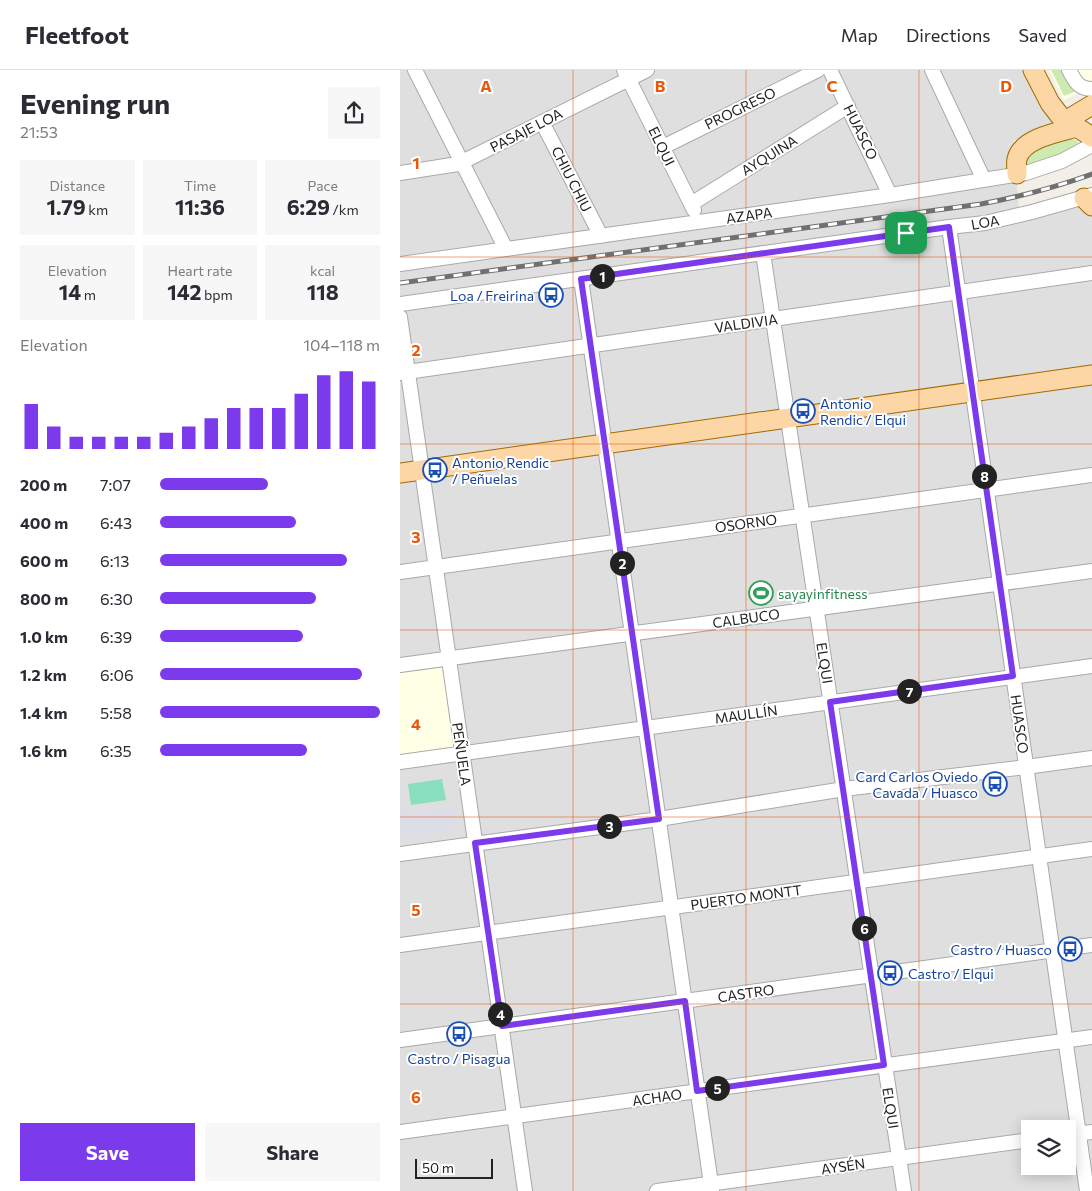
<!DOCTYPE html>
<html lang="en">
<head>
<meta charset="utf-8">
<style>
	body { margin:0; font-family:Commissioner,sans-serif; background:#f7f7f7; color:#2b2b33; height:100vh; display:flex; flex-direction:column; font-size:19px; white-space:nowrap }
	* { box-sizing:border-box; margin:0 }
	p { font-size:16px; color:#7c7c81 }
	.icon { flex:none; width:28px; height:28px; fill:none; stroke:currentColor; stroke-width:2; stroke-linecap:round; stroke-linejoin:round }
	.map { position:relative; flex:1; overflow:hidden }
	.details { display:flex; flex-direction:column; background:#fff; width:400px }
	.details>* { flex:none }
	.buttons { position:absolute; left:621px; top:1050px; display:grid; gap:10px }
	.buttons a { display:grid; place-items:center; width:55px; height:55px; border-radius:0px; background:#fff; box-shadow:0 2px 12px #0003; font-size:25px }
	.scale { position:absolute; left:15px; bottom:12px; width:78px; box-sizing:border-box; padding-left:5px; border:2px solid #222; border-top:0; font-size:14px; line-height:18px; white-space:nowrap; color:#222; -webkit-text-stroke:4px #fff; paint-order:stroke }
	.pin { position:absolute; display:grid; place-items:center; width:42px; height:42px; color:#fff; margin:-21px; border-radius:10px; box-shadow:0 2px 8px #0006 }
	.km { position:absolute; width:25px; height:25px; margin:-12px; border-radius:50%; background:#222; color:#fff; font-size:14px; line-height:25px; text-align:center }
	.round { display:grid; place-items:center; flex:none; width:52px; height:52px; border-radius:0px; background:#f7f7f7 }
	.overview { display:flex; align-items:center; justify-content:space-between; height:85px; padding:0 20px }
	h1 { font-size:28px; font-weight:700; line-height:38px }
	.metrics { display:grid; grid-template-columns:repeat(3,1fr); gap:8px; height:85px; padding:5px 20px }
	.metrics div { display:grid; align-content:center; border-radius:0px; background:#f7f7f7; text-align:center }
	.metrics b { font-size:21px; font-weight:700 }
	.metrics small { font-size:14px; font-weight:400 }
	.metrics p { font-size:14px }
	.chart { height:140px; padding:10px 20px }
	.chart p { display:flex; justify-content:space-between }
	.chart svg { width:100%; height:90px; margin-top:5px; stroke:#7c3aed; stroke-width:6 }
	.button { display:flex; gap:10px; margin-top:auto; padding:10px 20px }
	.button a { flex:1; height:58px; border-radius:0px; background:#7c3aed; color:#fff; font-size:20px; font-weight:700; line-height:58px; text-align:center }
	.button a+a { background:#f7f7f7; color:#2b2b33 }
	ul { padding:0 20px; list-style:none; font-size:16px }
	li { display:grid; grid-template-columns:80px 60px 1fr; align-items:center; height:38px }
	li i { height:12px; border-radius:6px; background:#7c3aed }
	header { display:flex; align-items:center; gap:30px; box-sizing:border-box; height:70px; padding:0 25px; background:#fff; border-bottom:1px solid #e1e1e2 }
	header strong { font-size:24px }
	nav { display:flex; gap:28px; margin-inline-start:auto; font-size:18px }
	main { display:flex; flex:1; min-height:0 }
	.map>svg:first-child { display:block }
	.residential { fill:#e0dfdf; fill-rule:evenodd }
	.education { fill:#ffffe5 }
	.grass { fill:#cdebb0 }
	.pitch { fill:#88e0be }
	.plaza { fill:#dddde8 }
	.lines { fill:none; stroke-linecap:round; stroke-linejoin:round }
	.minor-casing { stroke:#a9a9a9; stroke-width:16 }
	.major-casing { stroke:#a06b00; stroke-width:21 }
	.minor { stroke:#fff; stroke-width:14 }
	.major { stroke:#fcd6a4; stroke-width:19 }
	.rail-casing { stroke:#707070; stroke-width:5 }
	.rail { stroke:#fff; stroke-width:3; stroke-dasharray:9; stroke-linecap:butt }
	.route-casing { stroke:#fff; stroke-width:10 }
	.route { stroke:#7c3aed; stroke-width:6 }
	.grid { fill:none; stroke:#e8590c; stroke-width:1; stroke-opacity:0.55 }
	.labels { text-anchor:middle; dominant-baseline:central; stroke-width:4; stroke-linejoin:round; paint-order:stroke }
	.street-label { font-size:14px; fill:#222; stroke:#fff }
	.transit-label { font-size:14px; fill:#164399; stroke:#fff; text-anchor:end }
	.leisure-label { font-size:14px; fill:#27864d; stroke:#fff; text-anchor:start }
	.grid-label { font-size:16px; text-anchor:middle; font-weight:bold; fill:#e8590c; stroke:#fff; stroke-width:4; stroke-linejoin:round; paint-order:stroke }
</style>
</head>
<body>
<header>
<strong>Fleetfoot</strong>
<nav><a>Map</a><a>Directions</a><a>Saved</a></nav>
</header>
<main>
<section class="details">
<div class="overview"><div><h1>Evening run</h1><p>21:53</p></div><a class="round"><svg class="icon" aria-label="share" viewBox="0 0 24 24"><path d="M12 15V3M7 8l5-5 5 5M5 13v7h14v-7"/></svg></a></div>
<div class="metrics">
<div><p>Distance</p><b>1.79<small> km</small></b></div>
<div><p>Time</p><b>11:36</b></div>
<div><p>Pace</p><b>6:29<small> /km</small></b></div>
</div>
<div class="metrics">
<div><p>Elevation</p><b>14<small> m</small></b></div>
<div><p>Heart rate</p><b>142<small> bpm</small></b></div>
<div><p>kcal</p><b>118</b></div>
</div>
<div class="chart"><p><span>Elevation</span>104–118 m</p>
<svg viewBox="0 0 160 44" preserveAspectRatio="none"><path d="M5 44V22M15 44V33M25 44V38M35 44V38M45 44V38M55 44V38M65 44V36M75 44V33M85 44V29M95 44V24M105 44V24M115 44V24M125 44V17M135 44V8M145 44V6M155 44V11"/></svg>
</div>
<ul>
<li><b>200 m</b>7:07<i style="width:49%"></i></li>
<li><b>400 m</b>6:43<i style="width:62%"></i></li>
<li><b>600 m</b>6:13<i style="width:85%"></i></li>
<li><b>800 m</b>6:30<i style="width:71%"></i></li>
<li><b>1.0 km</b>6:39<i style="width:65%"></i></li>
<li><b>1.2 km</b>6:06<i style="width:92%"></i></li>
<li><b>1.4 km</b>5:58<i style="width:100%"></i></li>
<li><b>1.6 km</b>6:35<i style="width:67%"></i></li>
</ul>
<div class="button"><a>Save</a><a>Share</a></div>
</section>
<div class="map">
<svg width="692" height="1121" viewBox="0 0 692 1121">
	<rect width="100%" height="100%" fill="#f2efe9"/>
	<!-- residential -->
	<path class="residential" d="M0 0H635L662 55 613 71 619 141 692 118V1121H0ZM630 1059H668V1096H630Z"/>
	<!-- education -->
	<path class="education" d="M649 0H692V13L681 22 664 30Z
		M44 597 55 677 0 685V603Z"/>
	<!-- grass -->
	<path class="grass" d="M651 0H664L679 20 664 26Z
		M664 65 677 71 679 76 632 96H626L624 83Z"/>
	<!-- pitch -->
	<path class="pitch" d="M42 709 46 730 11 735 8 714Z"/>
	<!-- plaza -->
	<path class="plaza" d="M0 708 6 744 53 737 57 759 2 768 0 759Z"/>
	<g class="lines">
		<!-- minor casing -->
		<g class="minor-casing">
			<path id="minor" d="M15 0 106 179
				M224 0 294 140
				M430 0 490 125
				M532 0 584 110
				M669 0C675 11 678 19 692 19
				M142 52 201 166
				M263 77 418 0
				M0 103 58 94 247 0
				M291 134 448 36
				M549 157 687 1121
				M363 183 504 1121
				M0 194 490 125 626 103 662 91 692 75
				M181 209 312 1121
				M0 234 549 157 585 153 632 142 692 125
				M0 247 125 1121
				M0 303 692 203
				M0 502 692 405
				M0 595 692 501
				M0 692 692 596
				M0 784 259 749 444 719 626 697 692 688
				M0 875 692 779
				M0 970 692 875
				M0 1062 692 967
				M668 1065 692 1062
				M257 1121 630 1070"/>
		</g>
		<!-- major casing -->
		<g class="major-casing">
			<path id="major" d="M633 0 650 33 660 46 692 67
				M667 50 692 35
				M617 104C617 100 616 93 617 89 622 68 659 62 677 57
				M684 128 692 136
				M0 403 692 305"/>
		</g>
		<!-- minor -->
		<use href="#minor" class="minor"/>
		<!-- major -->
		<use href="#major" class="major"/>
		<!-- rail casing -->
		<g class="rail-casing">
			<path id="rail" d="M0 213 581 134C619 127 656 117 692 104"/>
		</g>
		<!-- rail -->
		<use href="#rail" class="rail"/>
	</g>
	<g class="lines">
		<!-- route casing -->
		<g class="route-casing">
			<path id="route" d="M549 157 613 606 430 632 484 995 297 1021 285 931 102 956 75 773 259 749 181 209Z"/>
		</g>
		<!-- route -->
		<use href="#route" class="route"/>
	</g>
	<!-- grid -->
	<path class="grid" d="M173 0V1121M346 0V1121M519 0V1121M0 187H692M0 374H692M0 560H692M0 747H692M0 934H692"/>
	<!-- icons -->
	<defs>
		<g id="bus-ring" transform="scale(1.25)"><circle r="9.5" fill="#fff" stroke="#1a4fb4" stroke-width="1.5"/><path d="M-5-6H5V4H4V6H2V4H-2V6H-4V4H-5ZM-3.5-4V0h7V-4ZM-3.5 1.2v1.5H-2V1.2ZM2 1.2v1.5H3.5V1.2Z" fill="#1a4fb4"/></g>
		<g id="stadium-ring" transform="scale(1.25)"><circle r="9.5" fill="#fff" stroke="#2e9e5b" stroke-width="1.5"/><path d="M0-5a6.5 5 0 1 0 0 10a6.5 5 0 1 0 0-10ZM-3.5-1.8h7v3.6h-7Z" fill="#2e9e5b"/></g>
	</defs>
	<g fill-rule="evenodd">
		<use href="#bus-ring" x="151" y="225"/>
		<use href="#bus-ring" x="403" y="341"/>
		<use href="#bus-ring" x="35" y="400"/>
		<use href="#stadium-ring" x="361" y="523"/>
		<use href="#bus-ring" x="595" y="714"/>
		<use href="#bus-ring" x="670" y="879"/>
		<use href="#bus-ring" x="490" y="903"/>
		<use href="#bus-ring" x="59" y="964"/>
	</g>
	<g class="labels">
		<!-- street labels -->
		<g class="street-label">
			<text transform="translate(340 38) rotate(-26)">PROGRESO</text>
			<text transform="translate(126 60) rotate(-27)">PASAJE LOA</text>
			<text transform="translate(461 62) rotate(64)">HUASCO</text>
			<text transform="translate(262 76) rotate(64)">ELQUI</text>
			<text transform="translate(369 85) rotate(-32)">AYQUINA</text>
			<text transform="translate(172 109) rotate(63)">CHIU CHIU</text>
			<text transform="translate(349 145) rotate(-8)">AZAPA</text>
			<text transform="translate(585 152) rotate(-10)">LOA</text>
			<text transform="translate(346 253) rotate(-8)">VALDIVIA</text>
			<text transform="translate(346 453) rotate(-8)">OSORNO</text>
			<text transform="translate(346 548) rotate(-8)">CALBUCO</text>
			<text transform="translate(425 593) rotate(81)">ELQUI</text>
			<text transform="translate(346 644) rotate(-8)">MAULLÍN</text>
			<text transform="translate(620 654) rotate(82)">HUASCO</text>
			<text transform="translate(62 684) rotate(82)">PEÑUELA</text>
			<text transform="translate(346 827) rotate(-8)">PUERTO MONTT</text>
			<text transform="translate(346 923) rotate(-8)">CASTRO</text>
			<text transform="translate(257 1027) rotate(-8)">ACHAO</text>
			<text transform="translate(491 1038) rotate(81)">ELQUI</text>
			<text transform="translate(443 1096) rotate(-8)">AYSÉN</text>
		</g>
		<!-- transit labels -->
		<g class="transit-label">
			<text x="134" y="225">Loa / Freirina</text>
			<text x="420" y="333" text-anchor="start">Antonio<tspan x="420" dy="16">Rendic / Elqui</tspan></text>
			<text x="52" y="392" text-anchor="start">Antonio Rendic<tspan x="52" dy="16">/ Peñuelas</tspan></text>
			<text x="578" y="706">Card Carlos Oviedo<tspan x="578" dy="16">Cavada / Huasco</tspan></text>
			<text x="652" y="879">Castro / Huasco</text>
			<text x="508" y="903" text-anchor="start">Castro / Elqui</text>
			<text x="59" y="988" text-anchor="middle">Castro / Pisagua</text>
		</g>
		<!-- leisure labels -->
		<g class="leisure-label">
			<text x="378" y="523">sayayinfitness</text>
		</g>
	</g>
	<g class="grid-label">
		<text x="86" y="22">A</text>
		<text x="260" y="22">B</text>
		<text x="432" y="22">C</text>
		<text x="606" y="22">D</text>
		<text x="16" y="99">1</text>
		<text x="16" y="286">2</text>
		<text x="16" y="473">3</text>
		<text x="16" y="660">4</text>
		<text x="16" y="846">5</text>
		<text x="16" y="1033">6</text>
	</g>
</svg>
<div class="buttons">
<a><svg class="icon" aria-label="layers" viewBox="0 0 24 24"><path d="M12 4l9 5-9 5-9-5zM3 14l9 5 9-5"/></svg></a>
</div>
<div class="scale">50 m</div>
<div class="pin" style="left:506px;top:163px;background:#1e9e55"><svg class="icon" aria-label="arrive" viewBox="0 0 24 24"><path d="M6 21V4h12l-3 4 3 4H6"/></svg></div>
<b class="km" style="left:202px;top:206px">1</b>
<b class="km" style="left:222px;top:493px">2</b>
<b class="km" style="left:209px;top:756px">3</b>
<b class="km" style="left:100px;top:944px">4</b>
<b class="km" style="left:317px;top:1018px">5</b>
<b class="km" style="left:464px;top:858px">6</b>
<b class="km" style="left:509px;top:621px">7</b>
<b class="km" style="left:584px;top:406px">8</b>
</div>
</main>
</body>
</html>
